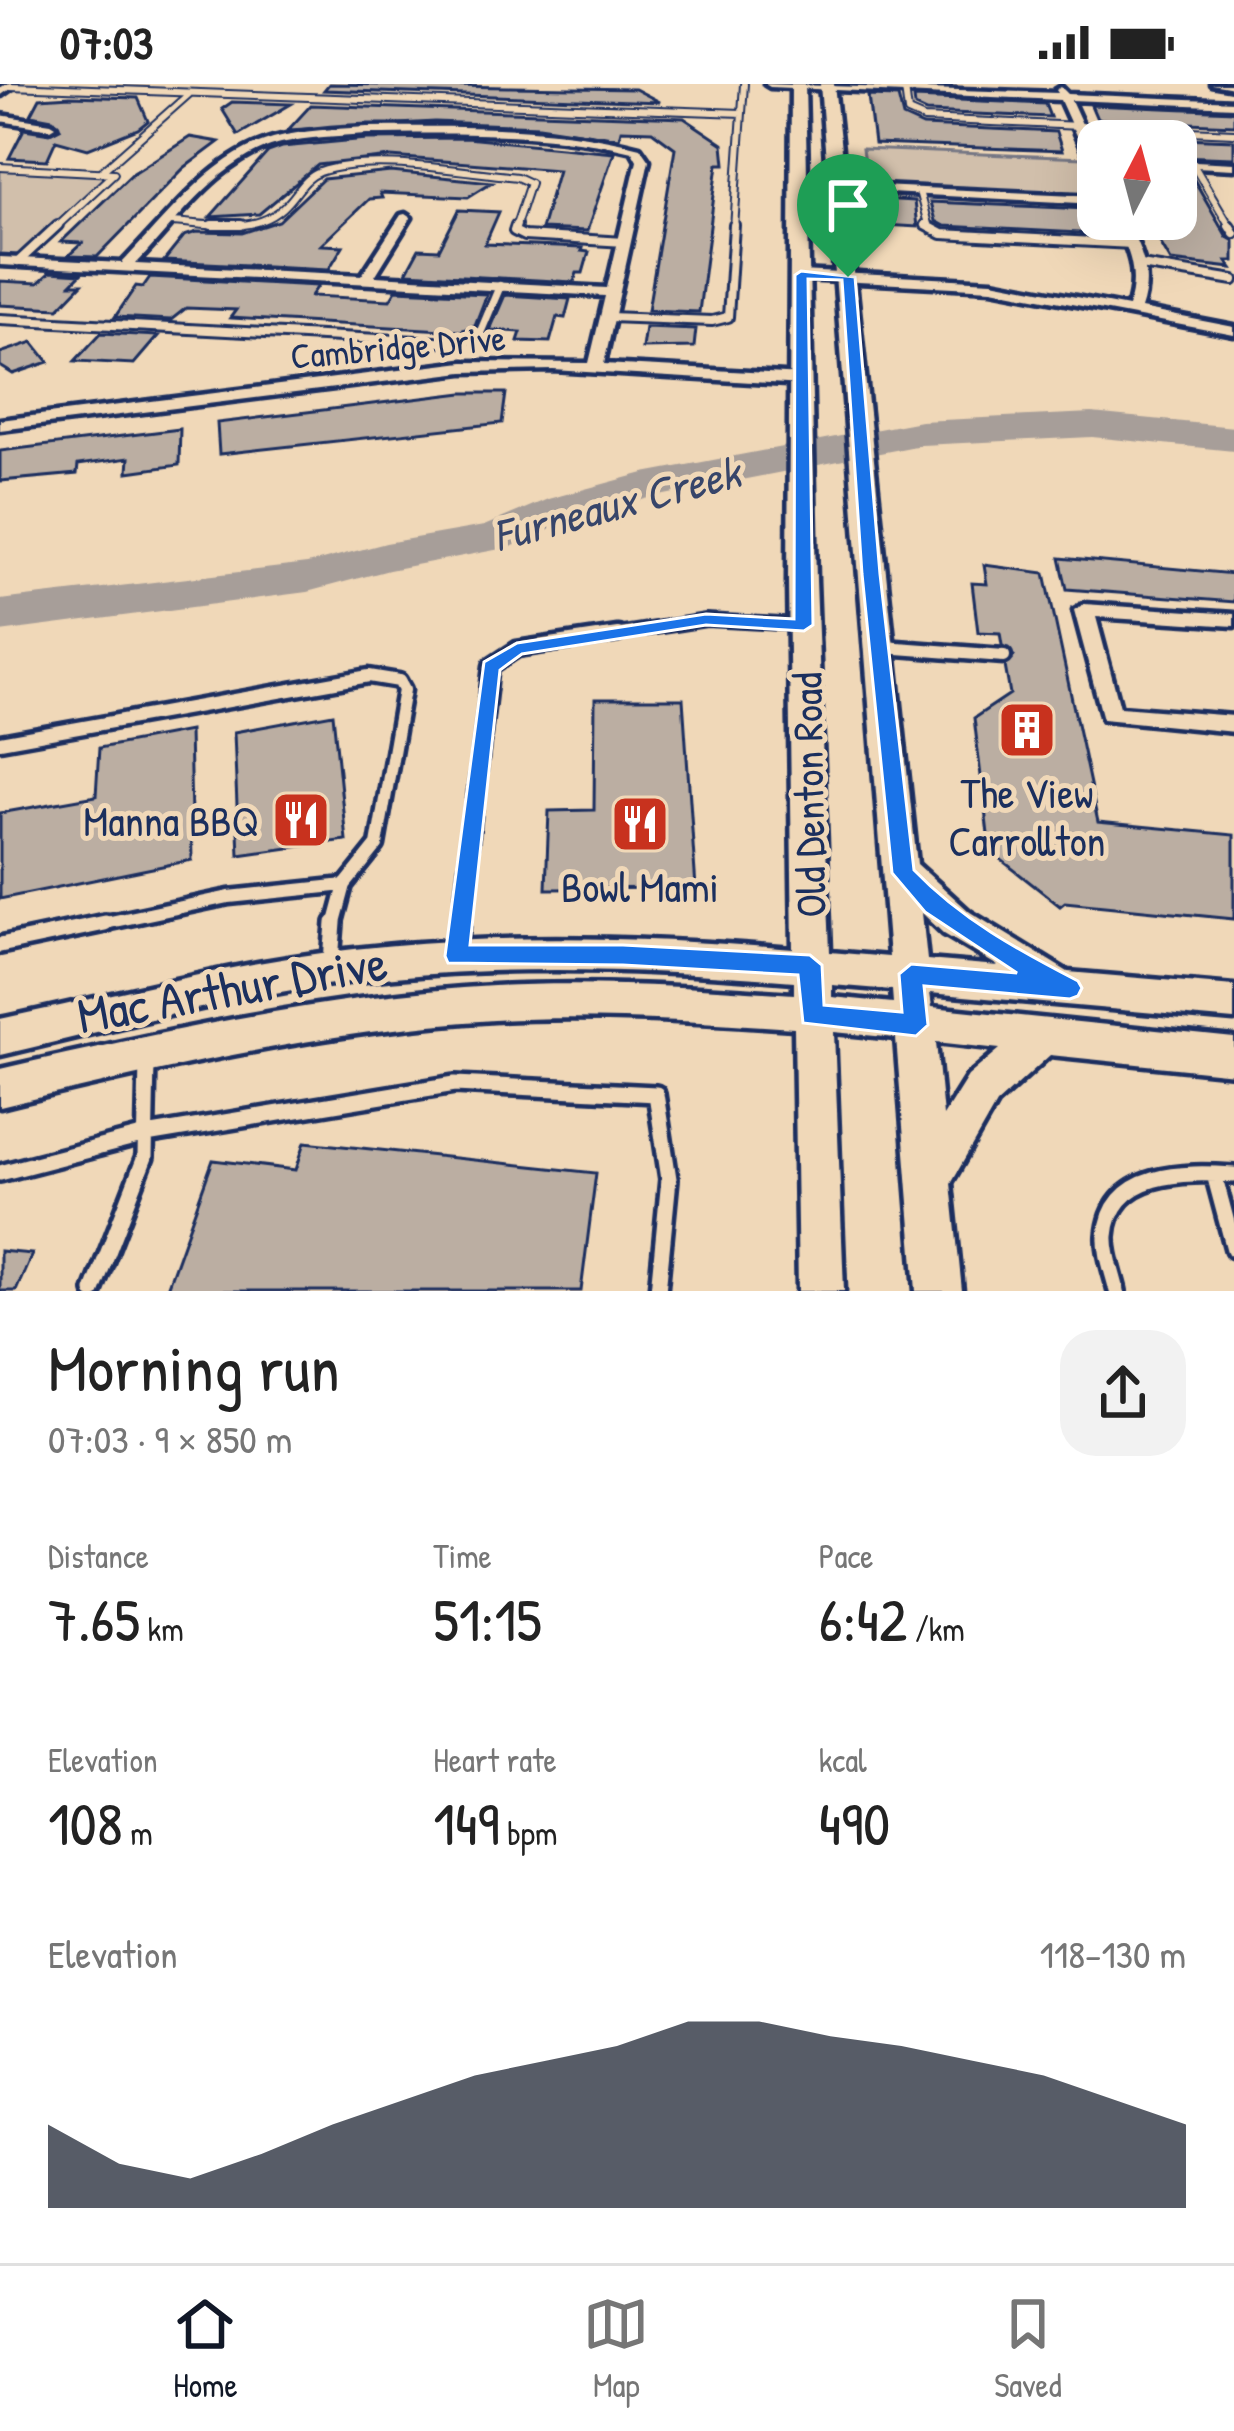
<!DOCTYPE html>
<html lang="en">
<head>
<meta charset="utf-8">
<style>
	body { margin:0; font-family:"Patrick Hand",sans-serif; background:#f2f2f2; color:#222; height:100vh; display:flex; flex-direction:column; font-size:45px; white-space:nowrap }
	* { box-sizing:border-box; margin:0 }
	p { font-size:39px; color:#767676 }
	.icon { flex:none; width:66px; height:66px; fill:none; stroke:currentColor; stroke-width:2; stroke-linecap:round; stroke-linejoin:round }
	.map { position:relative; height:1207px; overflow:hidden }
	.details { display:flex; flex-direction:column; background:#fff; flex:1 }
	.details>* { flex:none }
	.needle { width:78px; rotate:6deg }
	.buttons { position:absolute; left:1077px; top:36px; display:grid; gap:24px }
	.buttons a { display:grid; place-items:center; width:120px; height:120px; border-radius:24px; background:#fff; box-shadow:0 12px 48px #0002; font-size:60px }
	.pin { position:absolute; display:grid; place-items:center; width:102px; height:102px; color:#fff; margin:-123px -51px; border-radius:50% 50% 50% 0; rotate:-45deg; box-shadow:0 0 12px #0007 }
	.pin .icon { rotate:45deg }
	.round { display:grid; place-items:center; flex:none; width:126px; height:126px; border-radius:36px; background:#f2f2f2 }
	.headline { display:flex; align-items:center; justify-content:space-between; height:204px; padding:0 48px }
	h1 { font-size:66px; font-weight:600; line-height:90px }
	.figures { display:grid; grid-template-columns:repeat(3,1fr); gap:18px; height:204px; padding:12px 48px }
	.figures div { display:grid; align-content:center }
	.figures b { font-size:60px; font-weight:600 }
	.figures small { font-size:33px; font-weight:400 }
	.figures p { font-size:33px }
	.chart { height:336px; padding:24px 48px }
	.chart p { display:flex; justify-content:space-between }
	.chart svg { width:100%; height:216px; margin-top:12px; fill:#111827; opacity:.7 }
	.status { display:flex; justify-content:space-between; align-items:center; height:84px; padding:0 60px; background:#fff; direction:ltr }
	.status svg { height:33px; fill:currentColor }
	.tab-bar { display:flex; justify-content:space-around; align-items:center; height:168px; border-top:3px solid #e0e0e0; background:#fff; font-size:33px; color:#767676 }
	.tab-bar a { display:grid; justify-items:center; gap:6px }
	.tab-bar .current { color:#111827 }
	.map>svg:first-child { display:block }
	.green { fill:#d1bfab; stroke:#767784; stroke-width:3 }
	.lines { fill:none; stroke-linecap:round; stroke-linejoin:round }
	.river { fill:#a79e99; fill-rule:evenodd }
	.building { fill:#bbaea2; stroke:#1b2f5e; stroke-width:3 }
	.lane-far4-casing { stroke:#1b2f5e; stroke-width:10 }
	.lane-far3-casing { stroke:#1b2f5e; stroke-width:14 }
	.lane-far2-casing { stroke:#1b2f5e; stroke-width:16 }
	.lane-far1-casing { stroke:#1b2f5e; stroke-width:21 }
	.lane-casing { stroke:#1b2f5e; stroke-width:24 }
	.street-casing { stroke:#1b2f5e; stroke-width:9 }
	.secondary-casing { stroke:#1b2f5e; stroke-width:9 }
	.lane-far4 { stroke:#f0d8b8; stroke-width:6 }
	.lane-far3 { stroke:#f0d8b8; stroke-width:8 }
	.lane-far2 { stroke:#f0d8b8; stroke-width:9 }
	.lane-far1 { stroke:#f0d8b8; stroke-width:12 }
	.lane { stroke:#f0d8b8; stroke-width:15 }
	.street { fill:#f0d8b8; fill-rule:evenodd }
	.secondary { fill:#f0d8b8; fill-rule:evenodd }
	.route { fill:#1a73e8; stroke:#fff; stroke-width:3; fill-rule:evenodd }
	.labels { text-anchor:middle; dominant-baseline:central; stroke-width:10; stroke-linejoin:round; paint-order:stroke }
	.far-street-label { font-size:36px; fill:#1b2f5e; stroke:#f0d8b8 }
	.poi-label { font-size:42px; fill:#1b2f5e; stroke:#f0d8b8 }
	.street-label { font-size:42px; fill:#1b2f5e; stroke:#f0d8b8 }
	.water-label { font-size:45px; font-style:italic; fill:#37456a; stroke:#f0d8b8 }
	.near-street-label { font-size:51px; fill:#1b2f5e; stroke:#f0d8b8 }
</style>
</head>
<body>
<div class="status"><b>07:03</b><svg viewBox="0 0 49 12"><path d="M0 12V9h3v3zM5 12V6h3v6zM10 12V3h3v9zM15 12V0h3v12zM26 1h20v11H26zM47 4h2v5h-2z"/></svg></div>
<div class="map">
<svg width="1234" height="1207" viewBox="0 0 1234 1207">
	<rect width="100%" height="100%" fill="#f0d8b8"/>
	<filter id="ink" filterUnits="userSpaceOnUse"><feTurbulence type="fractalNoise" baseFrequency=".00833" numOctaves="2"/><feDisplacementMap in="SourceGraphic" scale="24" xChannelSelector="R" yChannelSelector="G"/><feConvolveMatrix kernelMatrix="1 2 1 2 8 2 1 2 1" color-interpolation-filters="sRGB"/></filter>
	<g filter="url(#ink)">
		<!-- green -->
		<path class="green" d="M862 65 1083 74 1098 110 867 101Z
			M0 84 109 91 19 171 0 174Z"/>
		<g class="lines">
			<!-- river -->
			<path class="river" d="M1092 329 1234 343V367L1092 353 921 361 649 414 578 433 511 463 389 486 307 508 0 548V516L307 480 386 459 484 442 548 415 644 389 921 337Z"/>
		</g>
		<!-- building -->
		<path class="building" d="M329 0 635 5 660 18 324 6Z
			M70 12 138 14 148 37 138 45 88 65 56 56 47 76 9 74 24 45 50 49 60 44 53 35 31 31 40 14Z
			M868 12 898 13 903 33 923 42 1056 48 1062 67 874 60Z
			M914 14 1045 20 1050 33 926 28 915 23Z
			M232 18 291 20 238 51 222 25Z
			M311 21 684 34 723 60 725 80H718L699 228 648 226 675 64 652 47 621 46 619 54 539 42 435 38 288 46Z
			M1091 21 1234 27V41L1097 35Z
			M1104 51 1234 56V74L1176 72V57H1107Z
			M190 53 219 58 184 84 97 173 68 172 82 159 61 158 132 90Z
			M466 54 614 68 587 147 541 145 558 86 391 73 318 81 259 130 210 133 268 68 282 63 367 55Z
			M1176 87H1189L1227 153 1234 157V177H1227L1232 184 1171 177 1154 148 1149 135H1176Z
			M391 88 492 98 468 113 380 109 382 114 369 115 321 161 343 162 329 185 164 177 184 152 197 148 242 149 279 137 323 95Z
			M880 115 914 117 917 143 884 141Z
			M930 118 1088 125 1099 150 944 142 935 137Z
			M459 126 499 128 485 160 582 164 581 167 589 168 583 189H577L574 198 406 189 419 165 439 166Z
			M50 188 81 190 71 200H82L59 224 0 221V197L38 199Z
			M150 193 318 202 311 212 390 216 396 206 487 210 475 241 461 247 230 234 236 226 186 224 171 236 115 233 136 202 143 203Z
			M505 211 570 215 565 234 557 233 550 258 518 257 521 248 490 246Z
			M645 243 696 245 694 263 642 264Z
			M101 249 158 252 134 280 75 277Z
			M33 258 49 278 13 290 0 282V269Z
			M463 309H506L502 339 219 370 217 339Z
			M180 345 179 381 128 388 129 374 78 381 77 390 0 397V367Z
			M1060 474 1234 490V518L1067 505Z
			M984 481 1045 489 1098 738 1234 751V835L1065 818 1060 822 990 767 974 634 1010 610 1005 582 1014 572 1002 561 1000 549 978 548 972 499 987 500Z
			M595 615H683L696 804 546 805 549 727 594 726Z
			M333 630 346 756 239 771 234 648Z
			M189 647 192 776 0 815V729L96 712 99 664Z
			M305 1058 596 1089 581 1207H166L213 1076 296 1086Z
			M0 1167 32 1170 16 1207H0Z"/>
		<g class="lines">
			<!-- lane-far4 casing -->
			<g class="lane-far4-casing">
				<path id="lane-far4" d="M10 2 742 29 744 0
					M905 5 908 28 924 35 1234 49
					M1193 80 1231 144
					M0 83 114 89 55 144
					M102 87 189 10
					M919 107 929 144
					M171 138C209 140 258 152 287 120 298 109 304 94 320 88 372 70 463 88 517 93L530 99 515 144
					M734 144 742 29"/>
			</g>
			<!-- lane-far3 casing -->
			<g class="lane-far3-casing">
				<path id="lane-far3" d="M212 141H241
					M516 141 514 147 524 152 625 158
					M925 141 942 150 1132 160
					M1229 141 1234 149
					M18 178 58 141
					M1141 181 1234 196
					M609 233 712 237 728 233 734 141
					M0 235 455 259 481 247 500 202"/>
			</g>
			<!-- lane-far2 casing -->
			<g class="lane-far2-casing">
				<path id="lane-far2" d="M598 553 706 536 800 541"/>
			</g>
			<!-- lane-far1 casing -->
			<g class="lane-far1-casing">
				<path id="lane-far1" d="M884 563 1004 572
					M0 658 369 592 399 597 404 606 377 761 345 801 334 842
					M91 842 229 813 345 801
					M460 842 491 582 517 565 618 550"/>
			</g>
			<!-- lane casing -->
			<g class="lane-casing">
				<path id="lane" d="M0 861 105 839
					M457 869 461 839
					M331 877 334 839
					M0 1089 146 1051 455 1000 656 1010 669 1095 658 1207
					M1214 1090 1234 1165
					M93 1207 145 1073 147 978
					M1117 1207C1113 1189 1105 1170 1106 1152 1111 1086 1185 1088 1234 1091"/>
			</g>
			<!-- street casing -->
			<g class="street-casing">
				<path id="street" d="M6 0H17L0 12V4Z
					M765 0 1058 9 1056 6 1061 3 1068 10 1234 17V23L1071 16 1098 75V90L1092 87 1060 16 770 3Z
					M1211 0H1234V4Z
					M0 31 51 39 56 42 51 45 0 37Z
					M367 43C456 43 553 40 640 63L649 76 604 280 803 291 811 296 803 301 553 286 463 288 0 346V336L463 278 589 279 605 212 0 181V173L122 179C166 134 210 72 273 54 303 46 336 45 367 43ZM367 50C449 49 553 47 632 67L637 76 607 204 375 192 411 134 405 130 401 131 362 191 136 180C178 137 220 74 281 59 309 53 338 52 367 50Z
					M1176 76 1234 79V85L1176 82Z
					M836 100 1098 112V120L832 106V102Z
					M1114 135H1126C1141 166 1153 190 1141 225L1234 243V251L992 205 801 195 794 191 801 187 992 197 1128 223C1140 189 1128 165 1114 135Z
					M1084 520 1234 530V542L1096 533 1120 623 1234 632V648L1103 635 1074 526Z"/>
			</g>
			<!-- secondary casing -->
			<g class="secondary-casing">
				<path id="secondary" d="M791 0H805L816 497 830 868 889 873 820 0H834L917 780 970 828 1068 888 1234 902V936L930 909 932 923 1234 954V990L1050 971 996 1020 951 1099 962 1207H916L896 954 834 948 844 1207H798L794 944C694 937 594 931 494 936 326 946 162 984 0 1023V985C163 948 327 911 494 902 594 897 694 903 794 910V897C617 882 433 878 258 912 171 929 86 951 0 971V935C86 917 172 895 258 879 433 847 616 850 793 865L788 497ZM922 829 944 850 998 882 927 876ZM832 901 892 906 893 919 832 913ZM936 958 1000 965 968 992 943 1032Z"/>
			</g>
			<!-- lane-far4 -->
			<use href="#lane-far4" class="lane-far4"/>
			<!-- lane-far3 -->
			<use href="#lane-far3" class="lane-far3"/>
			<!-- lane-far2 -->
			<use href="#lane-far2" class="lane-far2"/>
			<!-- lane-far1 -->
			<use href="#lane-far1" class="lane-far1"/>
			<!-- lane -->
			<use href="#lane" class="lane"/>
			<!-- street -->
			<use href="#street" class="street"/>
			<!-- secondary -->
			<use href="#secondary" class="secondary"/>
		</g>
	</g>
	<!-- route -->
	<path class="route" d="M801 187 855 193 880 490 914 786C961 835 1018 866 1078 897L1082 904 1078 912 1070 915 924 902 928 941 916 952 803 939 798 891 623 881 448 879 445 872 484 578 517 559 706 530 794 535 795 191ZM808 195 842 196 862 490 892 789 925 828 1017 889 911 880 899 890 902 928 824 921 822 881 810 871 623 861H470L500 586 522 570 706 541 804 547 813 541Z"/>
	<!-- icons -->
	<defs>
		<g id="building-square" transform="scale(3)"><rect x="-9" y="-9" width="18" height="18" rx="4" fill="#c8321e" stroke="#f0d8b8"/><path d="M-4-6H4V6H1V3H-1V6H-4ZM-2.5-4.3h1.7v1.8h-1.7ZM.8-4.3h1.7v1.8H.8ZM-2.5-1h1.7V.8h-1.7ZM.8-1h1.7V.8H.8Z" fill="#fff"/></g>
		<g id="restaurant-square" transform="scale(3)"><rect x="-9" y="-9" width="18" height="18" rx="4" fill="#c8321e" stroke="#f0d8b8"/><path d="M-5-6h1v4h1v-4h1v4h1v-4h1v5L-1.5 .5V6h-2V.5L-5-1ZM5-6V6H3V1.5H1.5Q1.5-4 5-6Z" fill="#fff"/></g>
	</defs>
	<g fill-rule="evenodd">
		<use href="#building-square" x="1027" y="646"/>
		<use href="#restaurant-square" x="301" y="736"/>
		<use href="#restaurant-square" x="640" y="740"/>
	</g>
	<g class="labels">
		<!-- far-street labels -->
		<g class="far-street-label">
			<text transform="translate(398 262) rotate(-5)">Cambridge Drive</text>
		</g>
		<!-- poi labels -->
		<g class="poi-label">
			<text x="1027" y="708">The View<tspan x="1027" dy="48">Carrollton</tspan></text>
			<text x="259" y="736" text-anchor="end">Manna BBQ</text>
			<text x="640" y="802">Bowl Mami</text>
		</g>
		<!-- street labels -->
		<g class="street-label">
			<text transform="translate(808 711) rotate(-91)">Old Denton Road</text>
		</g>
		<!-- water labels -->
		<g class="water-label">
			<text transform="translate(616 419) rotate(-15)">Furneaux Creek</text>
		</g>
		<!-- near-street labels -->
		<g class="near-street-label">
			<text transform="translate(232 904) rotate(-10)">Mac Arthur Drive</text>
		</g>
	</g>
</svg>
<div class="buttons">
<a><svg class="needle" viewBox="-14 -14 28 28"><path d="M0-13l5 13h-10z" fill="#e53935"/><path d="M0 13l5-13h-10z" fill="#767676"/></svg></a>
</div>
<div class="pin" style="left:848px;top:193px;background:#1e9e55"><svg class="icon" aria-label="arrive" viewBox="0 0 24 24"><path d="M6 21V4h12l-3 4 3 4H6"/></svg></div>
</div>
<section class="details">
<div class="headline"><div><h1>Morning run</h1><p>07:03 · 9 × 850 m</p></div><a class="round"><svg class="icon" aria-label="share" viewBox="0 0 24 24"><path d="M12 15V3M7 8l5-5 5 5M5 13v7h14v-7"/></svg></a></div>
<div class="figures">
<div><p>Distance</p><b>7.65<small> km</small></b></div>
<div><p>Time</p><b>51:15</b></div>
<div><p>Pace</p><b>6:42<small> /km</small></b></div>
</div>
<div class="figures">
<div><p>Elevation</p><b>108<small> m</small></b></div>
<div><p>Heart rate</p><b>149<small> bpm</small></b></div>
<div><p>kcal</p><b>490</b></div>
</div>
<div class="chart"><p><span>Elevation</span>118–130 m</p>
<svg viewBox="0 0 160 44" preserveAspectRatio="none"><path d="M0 44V27L10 35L20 38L30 33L40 27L50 22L60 17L70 14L80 11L90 6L100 6L110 9L120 11L130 14L140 17L150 22L160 27V44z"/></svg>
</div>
</section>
<nav class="tab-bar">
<a class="current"><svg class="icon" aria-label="home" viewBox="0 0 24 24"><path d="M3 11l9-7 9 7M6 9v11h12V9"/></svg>Home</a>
<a><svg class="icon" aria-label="map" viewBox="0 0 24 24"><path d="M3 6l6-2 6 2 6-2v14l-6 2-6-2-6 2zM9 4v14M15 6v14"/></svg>Map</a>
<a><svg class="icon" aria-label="saved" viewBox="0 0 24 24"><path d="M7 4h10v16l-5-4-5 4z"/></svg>Saved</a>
</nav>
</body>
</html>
